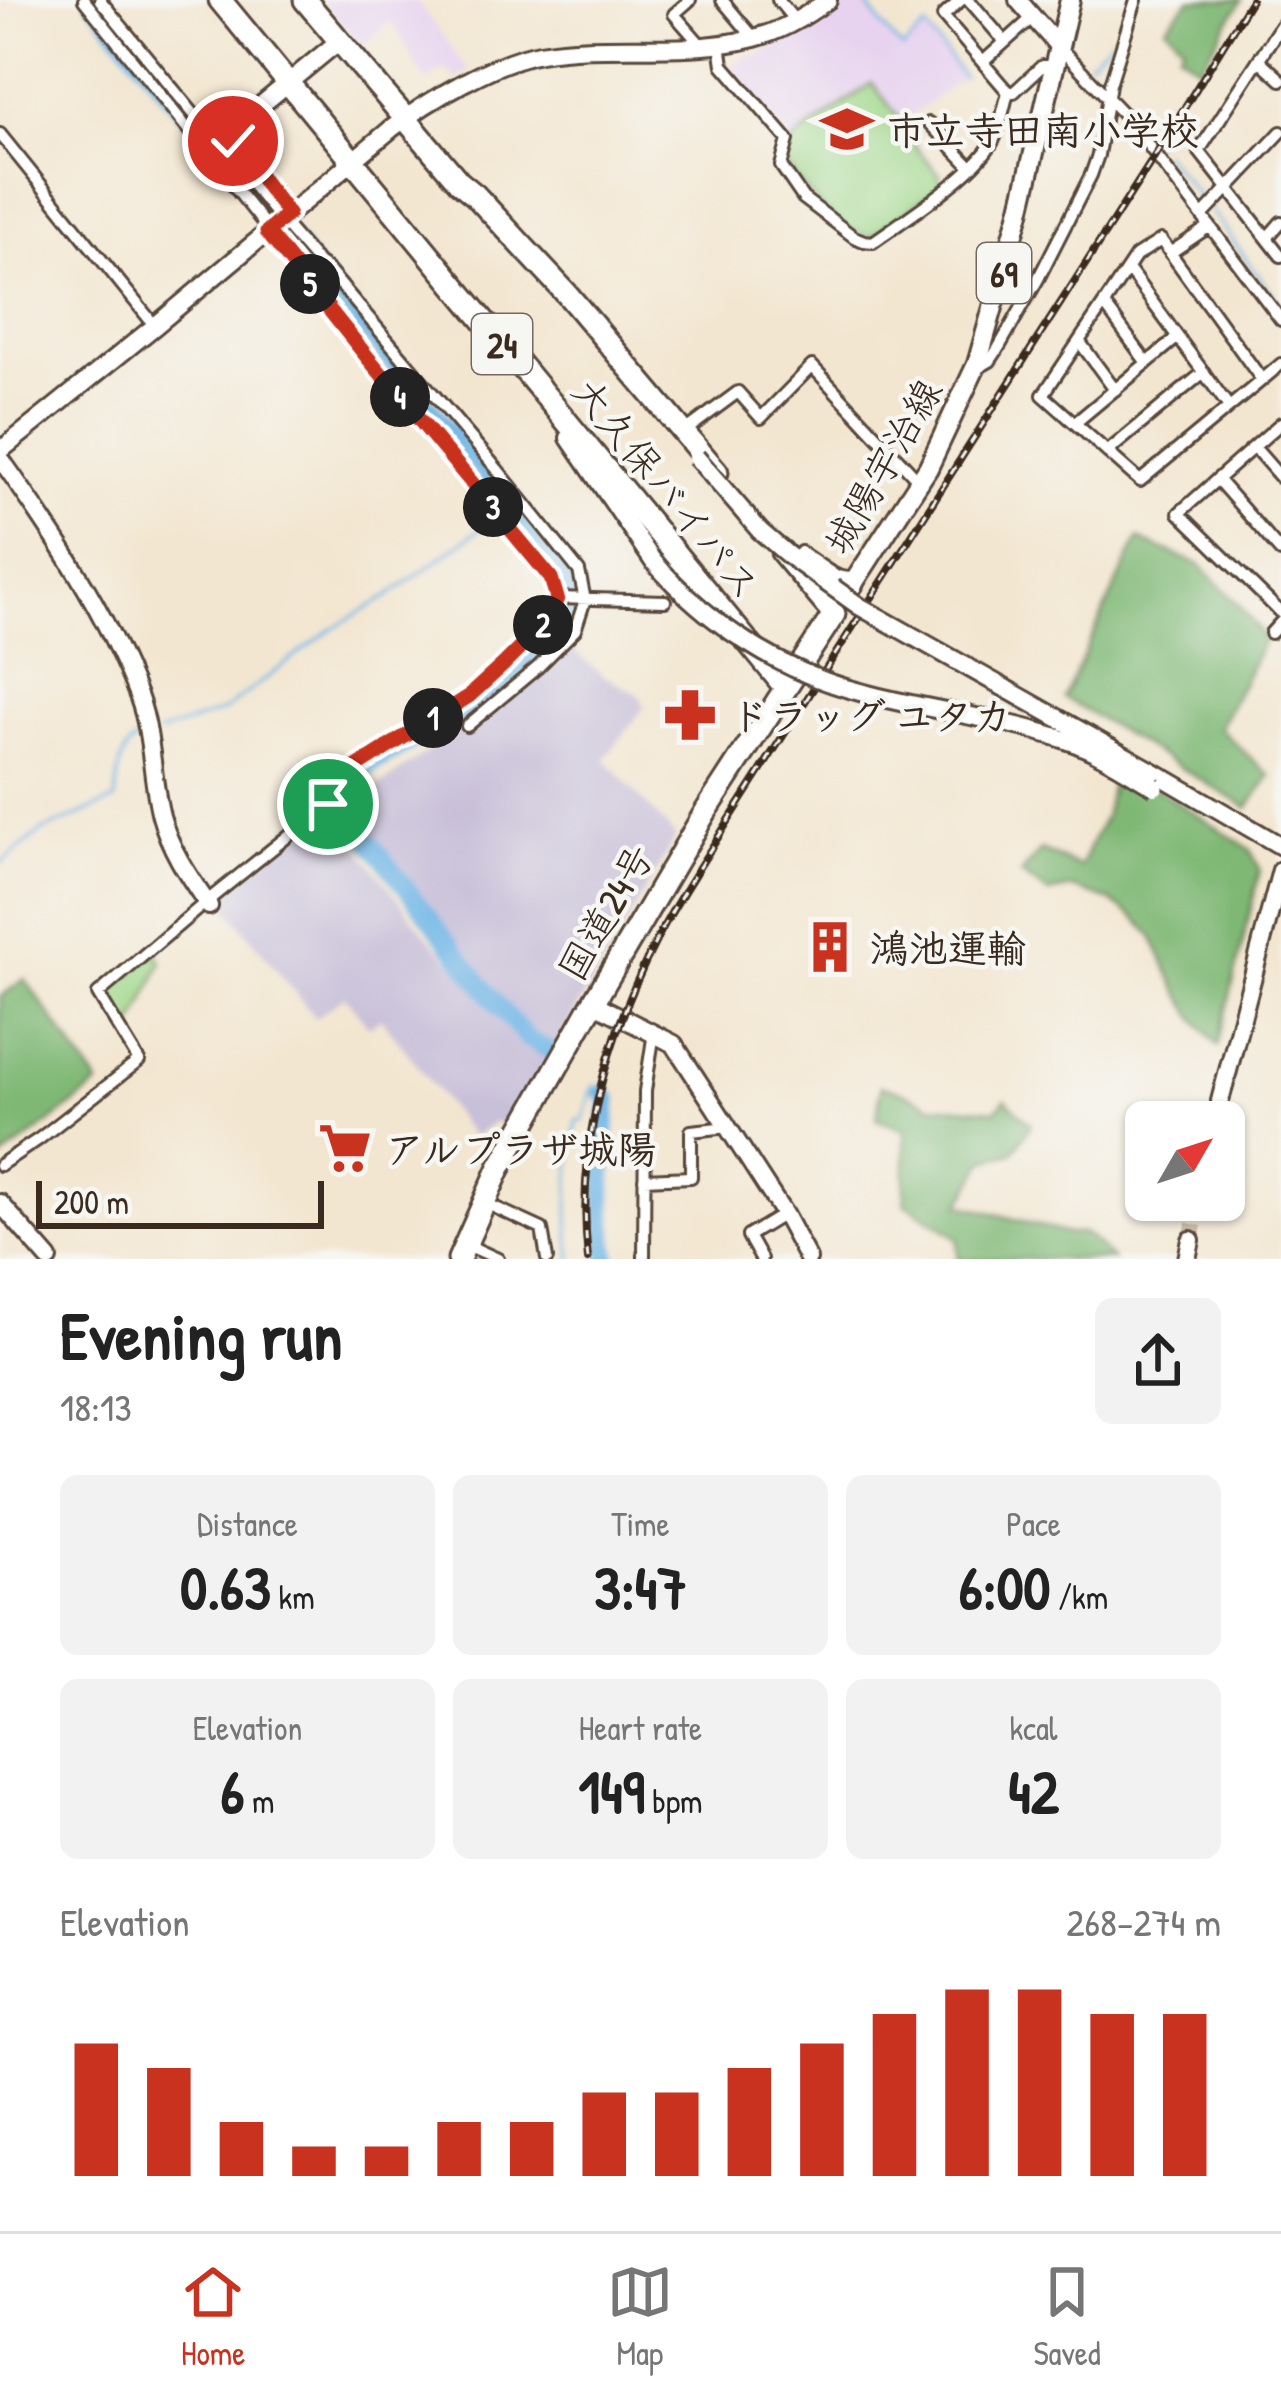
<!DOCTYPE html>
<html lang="en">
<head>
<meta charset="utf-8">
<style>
	body { margin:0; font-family:"Patrick Hand","Klee One",sans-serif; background:#f2f2f2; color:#222; height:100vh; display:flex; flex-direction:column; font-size:45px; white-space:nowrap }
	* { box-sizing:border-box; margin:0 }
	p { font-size:39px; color:#767676 }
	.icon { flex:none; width:66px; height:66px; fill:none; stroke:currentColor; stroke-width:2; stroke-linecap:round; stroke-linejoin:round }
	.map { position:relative; height:1259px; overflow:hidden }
	.side { display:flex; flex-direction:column; background:#fff; flex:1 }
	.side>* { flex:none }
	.needle { width:78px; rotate:51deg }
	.buttons { position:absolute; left:1125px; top:1101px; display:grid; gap:24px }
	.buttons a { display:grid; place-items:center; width:120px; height:120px; border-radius:18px; background:#fff; box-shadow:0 3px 9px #0004; font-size:60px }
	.scale { position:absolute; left:36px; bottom:30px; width:288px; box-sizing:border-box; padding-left:12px; border:6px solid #3b2a1e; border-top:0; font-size:33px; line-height:42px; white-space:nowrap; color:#3b2a1e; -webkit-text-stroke:9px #f6f6f2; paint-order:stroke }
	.pin { position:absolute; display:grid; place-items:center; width:102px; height:102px; color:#fff; margin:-51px; border:6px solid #fff; border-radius:50%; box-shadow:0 3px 12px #0007 }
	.km { position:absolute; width:60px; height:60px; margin:-30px; border-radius:50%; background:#222; color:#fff; font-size:33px; line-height:60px; text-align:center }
	.round { display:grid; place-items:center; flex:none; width:126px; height:126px; border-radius:18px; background:#f2f2f2 }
	.summary { display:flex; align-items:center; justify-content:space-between; height:204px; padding:0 60px }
	h1 { font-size:66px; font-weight:700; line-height:90px }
	.stats { display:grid; grid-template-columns:repeat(3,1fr); gap:18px; height:204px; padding:12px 60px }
	.stats div { display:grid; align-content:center; border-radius:18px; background:#f2f2f2; text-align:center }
	.stats b { font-size:60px; font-weight:700 }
	.stats small { font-size:33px; font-weight:400 }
	.stats p { font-size:33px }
	.chart { height:336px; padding:24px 60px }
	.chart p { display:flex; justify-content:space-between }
	.chart svg { width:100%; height:216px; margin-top:12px; stroke:#c8321e; stroke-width:6 }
	.menu { display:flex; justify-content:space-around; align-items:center; height:168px; border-top:3px solid #e0e0e0; background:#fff; font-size:33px; color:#767676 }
	.menu a { display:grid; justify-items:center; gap:6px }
	.menu .on { color:#c8321e }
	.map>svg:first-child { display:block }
	.built { fill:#e7d2ef }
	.industrial { fill:#c8bfd8 }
	.green { fill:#9fd789; stroke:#6d8054; stroke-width:3 }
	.forest { fill:#7fb875; stroke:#5d714a; stroke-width:3 }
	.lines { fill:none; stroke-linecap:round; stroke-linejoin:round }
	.stream { stroke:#6fb6e6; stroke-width:3 }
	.river { stroke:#6fb6e6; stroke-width:18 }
	.secondary-tunnel { stroke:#cec0ac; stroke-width:16; stroke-dasharray:16 8; stroke-linecap:butt }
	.street-casing { stroke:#574639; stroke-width:16 }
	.secondary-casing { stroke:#574639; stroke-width:22 }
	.primary-casing { stroke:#574639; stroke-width:24 }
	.highway-casing { stroke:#574639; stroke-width:27 }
	.street { stroke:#fff; stroke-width:10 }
	.secondary { stroke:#fff; stroke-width:16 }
	.primary { stroke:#fff; stroke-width:18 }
	.highway { stroke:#fff; stroke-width:21 }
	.rail-casing { stroke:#3b2a1e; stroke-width:8 }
	.rail { stroke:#f6f6f2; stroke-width:3; stroke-dasharray:9; stroke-linecap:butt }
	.street-bridge-casing { stroke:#574639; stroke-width:16; stroke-linecap:butt }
	.secondary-bridge-casing { stroke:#574639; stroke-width:22; stroke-linecap:butt }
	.street-bridge { stroke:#fff; stroke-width:10 }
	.secondary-bridge { stroke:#fff; stroke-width:16 }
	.route-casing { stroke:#fff; stroke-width:24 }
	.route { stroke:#c8321e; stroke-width:15 }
	.labels { text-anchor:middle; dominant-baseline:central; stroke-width:9; stroke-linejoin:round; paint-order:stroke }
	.shield { fill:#f6f6f2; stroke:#73675e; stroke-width:3 }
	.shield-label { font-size:36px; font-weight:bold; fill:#3b2a1e }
	.poi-label { font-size:39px; font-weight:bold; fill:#3b2a1e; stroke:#f6f6f2; text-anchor:start }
	.street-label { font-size:39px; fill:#3b2a1e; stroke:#f6f6f2 }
</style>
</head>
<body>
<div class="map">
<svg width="1281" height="1259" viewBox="0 0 1281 1259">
	<rect width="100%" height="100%" fill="#f6f6f2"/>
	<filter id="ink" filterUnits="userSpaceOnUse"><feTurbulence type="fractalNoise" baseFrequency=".00833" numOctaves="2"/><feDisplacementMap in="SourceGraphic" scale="24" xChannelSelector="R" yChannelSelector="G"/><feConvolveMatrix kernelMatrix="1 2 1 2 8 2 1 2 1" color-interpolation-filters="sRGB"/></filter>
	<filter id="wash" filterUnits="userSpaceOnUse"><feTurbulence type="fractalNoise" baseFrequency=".004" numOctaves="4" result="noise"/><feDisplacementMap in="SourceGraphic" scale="48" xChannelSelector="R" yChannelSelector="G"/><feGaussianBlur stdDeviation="2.7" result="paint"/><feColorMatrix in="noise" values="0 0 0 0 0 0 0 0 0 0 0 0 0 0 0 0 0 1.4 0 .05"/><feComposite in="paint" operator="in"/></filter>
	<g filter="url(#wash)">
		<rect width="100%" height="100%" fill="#f3e6d0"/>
		<!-- built -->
		<path class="built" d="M321 0H416L469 71 455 79 449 71 442 69 426 81 391 21 361 46Z
			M840 0H863L893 39 903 48 926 27 963 77 909 117 918 146 940 172 943 187 868 240 807 196 784 165 791 140 728 65 735 64 750 53 757 55 794 35Z"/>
		<!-- industrial -->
		<path class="industrial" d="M565 644 604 676 638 694 642 700 645 706 605 759 676 837 555 1046 532 1033 459 952 371 838 369 818 372 791 447 738 477 721Z
			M325 812 340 831 348 834 421 929 476 989 479 987 526 1041 550 1056 508 1128 495 1122 472 1137 381 1018 369 1027 345 996 315 1018 218 896Z"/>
		<!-- green -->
		<path class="green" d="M872 83 902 122 907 119 916 148 939 174 941 186 870 237C835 227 806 193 786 163L793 141Z
			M156 952 162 962 130 1034 106 993Z"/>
		<!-- forest -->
		<path class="forest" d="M1190 0H1242L1200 67 1179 52 1184 45 1166 26Z
			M1138 539 1200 565 1240 606 1265 639 1219 728 1270 776 1248 808 1064 698Z
			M1115 762 1250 849 1260 870 1218 1046 1196 1020 1176 987 1152 935 1134 917 1110 901 1073 888 1048 893 1021 874 1041 850 1080 867 1105 815Z
			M25 979 99 1085 0 1160V997Z
			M881 1086 899 1090 931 1105 996 1110 1005 1099 1031 1124 1013 1153 985 1160 961 1204 1068 1234 1085 1233 1112 1259H958V1238L905 1203V1130L877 1119Z"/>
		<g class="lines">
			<!-- stream -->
			<path class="stream" d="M863 0 893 39 903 49 926 27 963 77
				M1088 62 1117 35 1130 6
				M1114 93 1155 143
				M1163 153 1204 204
				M1211 211 1281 306
				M500 510 509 502
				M159 733 223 711 333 628 387 597 483 527 493 517
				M286 831 325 799
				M0 864 42 831 115 800C119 777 117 746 142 738
				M572 1259C566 1212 569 1167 577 1120L583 1121 594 1085"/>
			<!-- river -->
			<path class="river" d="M92 0 219 153
				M283 230 568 574 573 595 561 624 512 674 455 717 370 765 332 793 499 1007 528 1039 552 1052
				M603 1093 609 1099C604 1154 600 1205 608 1259"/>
		</g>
	</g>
	<g filter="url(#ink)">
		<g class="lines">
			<!-- secondary-tunnel -->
			<path class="secondary-tunnel" d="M1216 1122 1220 1101
				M1191 1240 1199 1200"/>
			<!-- street casing -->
			<g class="street-casing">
				<path id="street" d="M84 0 269 230
					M100 0 286 226 318 263 328 270 497 469 579 571 585 600 575 630 538 667 467 726
					M690 0 674 14 701 45
					M722 0 754 38
					M778 0 796 22
					M969 0 1005 42
					M1281 25 1199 151 1281 256
					M720 44 723 65 788 140 781 166 803 198 854 237 864 241 873 242C905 219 980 172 995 137 1001 123 1004 107 1008 92L943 16 961 0
					M1060 48 1130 121 1281 320
					M1259 60 1281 80
					M983 62 1033 17
					M1008 92H1014L1042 66H1055
					M929 123 970 166
					M0 134 155 326
					M1202 216 1281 132
					M1267 238 1281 222
					M1170 253 1210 226
					M1128 269 1229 407
					M1104 304 1147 363
					M1079 341 1115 390
					M977 364 983 365 990 361 998 349 1038 279 1091 175 1098 155 1110 84 1136 0
					M1262 380 1161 240 1136 256 1043 395 1140 481 1262 380 1281 364
					M1075 423 1178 337
					M1281 423 1179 513 1281 613
					M684 432 738 392 761 418 812 366 919 481
					M1254 447 1281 478
					M1107 452 1204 372
					M1217 479 1281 552
					M557 598 665 601
					M1271 633 1281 622
					M0 1165 39 1139 139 1061 98 994 206 902 328 804 331 800 327 793 334 781 469 696 504 665 549 619 557 598 551 578 368 358 267 232
					M644 1179 691 1177V1131L728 1127
					M483 1202 542 1229 547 1259
					M465 1244 498 1259
					M644 1259 645 1091 654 1032
					M761 1259 748 1236 784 1214"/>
			</g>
			<!-- secondary casing -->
			<g class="secondary-casing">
				<path id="secondary" d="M1018 0 1059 47
					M288 214 236 147 233 135 238 124 339 41
					M569 438 653 561
					M0 451 155 326 391 129C427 101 495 61 540 53 610 41 685 56 754 38 782 31 805 17 828 0
					M0 458C54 534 106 611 139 698 153 736 151 778 161 816 170 850 190 878 209 906
					M1154 772 1281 846
					M593 1003 674 1044 784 1214 808 1259
					M1220 1101 1281 870
					M0 1203 49 1259
					M1187 1259 1191 1240"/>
			</g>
			<!-- primary casing -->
			<g class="primary-casing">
				<path id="primary" d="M845 596 928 468 977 364 1020 212 1070 0"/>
			</g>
			<!-- highway casing -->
			<g class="highway-casing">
				<path id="highway" d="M220 0 785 687
					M305 0 459 182 475 195 567 294 717 472
					M815 571 838 582 852 584
					M459 1259 499 1169 593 1003 706 811 834 614 782 552"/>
			</g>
			<!-- street -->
			<use href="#street" class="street"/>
			<!-- secondary -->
			<use href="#secondary" class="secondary"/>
			<!-- primary -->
			<use href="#primary" class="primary"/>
			<!-- highway -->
			<use href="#highway" class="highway"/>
			<!-- rail casing -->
			<g class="rail-casing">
				<path id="rail" d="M588 1259C576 1147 606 1038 657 939 676 901 701 865 724 828L1149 165 1251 0"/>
			</g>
			<!-- rail -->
			<use href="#rail" class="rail"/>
			<!-- street-bridge casing -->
			<g class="street-bridge-casing">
				<path id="street-bridge" d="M804 560 798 556 801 552 836 576"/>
			</g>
			<!-- secondary-bridge casing -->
			<g class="secondary-bridge-casing">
				<path id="secondary-bridge" d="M696 457 760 531 788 555 859 606 1154 772
					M653 561C707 623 779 671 860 692 928 711 999 717 1066 740 1098 751 1126 770 1155 787"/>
			</g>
			<!-- street-bridge -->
			<use href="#street-bridge" class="street-bridge"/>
			<!-- secondary-bridge -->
			<use href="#secondary-bridge" class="secondary-bridge"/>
		</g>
	</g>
	<g class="lines" filter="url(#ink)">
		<!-- route casing -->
		<g class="route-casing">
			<path id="route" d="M233 141 288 214 267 232 368 358 551 578 557 598 549 619 504 664 469 696 334 781 327 793 331 800 328 804"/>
		</g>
		<!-- route -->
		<use href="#route" class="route"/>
	</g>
	<!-- icons -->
	<defs>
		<g id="school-bare" transform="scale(4.14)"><path d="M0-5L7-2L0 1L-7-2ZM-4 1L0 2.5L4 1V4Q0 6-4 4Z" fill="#c8321e" stroke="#f6f6f2" stroke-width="2.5" paint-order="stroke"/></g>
		<g id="pharmacy-bare" transform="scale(4.14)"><path d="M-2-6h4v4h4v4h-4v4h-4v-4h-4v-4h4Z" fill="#c8321e" stroke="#f6f6f2" stroke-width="2.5" paint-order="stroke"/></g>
		<g id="building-bare" transform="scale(4.14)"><path d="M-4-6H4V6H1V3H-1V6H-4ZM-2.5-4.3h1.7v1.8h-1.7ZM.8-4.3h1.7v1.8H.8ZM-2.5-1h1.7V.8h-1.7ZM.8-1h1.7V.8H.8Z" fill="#c8321e" stroke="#f6f6f2" stroke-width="2.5" paint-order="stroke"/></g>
		<g id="supermarket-bare" transform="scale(4.14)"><path d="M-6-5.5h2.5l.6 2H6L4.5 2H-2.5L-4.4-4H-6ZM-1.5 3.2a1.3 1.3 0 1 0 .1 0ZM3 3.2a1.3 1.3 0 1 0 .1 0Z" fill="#c8321e" stroke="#f6f6f2" stroke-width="2.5" paint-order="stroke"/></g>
	</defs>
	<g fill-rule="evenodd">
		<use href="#school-bare" x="847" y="129"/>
		<use href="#pharmacy-bare" x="690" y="715"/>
		<use href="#building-bare" x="830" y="947"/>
		<use href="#supermarket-bare" x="345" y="1148"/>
	</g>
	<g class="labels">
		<!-- shield labels -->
		<g class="shield">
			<rect x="977" y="243" width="54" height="60" rx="9"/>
			<rect x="472" y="314" width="60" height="60" rx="9"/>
		</g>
		<g class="shield-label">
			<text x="1004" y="273">69</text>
			<text x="502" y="344">24</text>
		</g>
		<!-- poi labels -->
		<g class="poi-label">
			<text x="887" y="129">市立寺田南小学校</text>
			<text x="730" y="715">ドラッグ ユタカ</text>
			<text x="870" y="947">鴻池運輸</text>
			<text x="385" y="1148">アルプラザ城陽</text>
		</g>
		<!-- street labels -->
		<g class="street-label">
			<text transform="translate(882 466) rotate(-60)">城陽宇治線</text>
			<text transform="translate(667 488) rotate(51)">大久保バイパス</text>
			<text transform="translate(605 912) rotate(-60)">国道24号</text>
		</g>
	</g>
</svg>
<div class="buttons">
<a><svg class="needle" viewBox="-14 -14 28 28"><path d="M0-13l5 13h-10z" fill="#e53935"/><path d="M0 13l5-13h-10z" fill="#767676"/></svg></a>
</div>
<div class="scale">200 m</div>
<div class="pin" style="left:328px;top:804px;background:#1e9e55"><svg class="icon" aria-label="arrive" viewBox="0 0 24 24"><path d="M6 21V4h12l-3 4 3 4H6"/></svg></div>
<div class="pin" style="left:233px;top:141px;background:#d93025"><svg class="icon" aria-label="check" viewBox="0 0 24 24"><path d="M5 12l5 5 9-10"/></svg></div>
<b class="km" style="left:433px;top:718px">1</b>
<b class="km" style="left:543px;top:625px">2</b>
<b class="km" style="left:493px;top:507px">3</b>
<b class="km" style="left:400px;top:397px">4</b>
<b class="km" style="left:310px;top:284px">5</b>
</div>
<section class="side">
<div class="summary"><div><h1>Evening run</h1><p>18:13</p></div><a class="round"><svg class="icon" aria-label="share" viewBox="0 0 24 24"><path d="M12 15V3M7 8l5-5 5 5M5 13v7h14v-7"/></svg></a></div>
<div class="stats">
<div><p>Distance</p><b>0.63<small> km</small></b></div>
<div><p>Time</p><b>3:47</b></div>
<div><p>Pace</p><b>6:00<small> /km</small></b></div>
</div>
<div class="stats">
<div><p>Elevation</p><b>6<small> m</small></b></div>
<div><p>Heart rate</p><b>149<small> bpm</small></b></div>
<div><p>kcal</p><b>42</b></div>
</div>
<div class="chart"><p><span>Elevation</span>268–274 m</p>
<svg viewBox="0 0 160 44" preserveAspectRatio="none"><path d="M5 44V17M15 44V22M25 44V33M35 44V38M45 44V38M55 44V33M65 44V33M75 44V27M85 44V27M95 44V22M105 44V17M115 44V11M125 44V6M135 44V6M145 44V11M155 44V11"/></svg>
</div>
</section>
<nav class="menu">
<a class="on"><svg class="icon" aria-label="home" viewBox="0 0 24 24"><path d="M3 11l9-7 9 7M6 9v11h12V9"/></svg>Home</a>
<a><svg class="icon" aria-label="map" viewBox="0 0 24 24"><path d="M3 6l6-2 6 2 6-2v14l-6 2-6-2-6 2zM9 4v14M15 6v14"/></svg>Map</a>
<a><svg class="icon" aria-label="saved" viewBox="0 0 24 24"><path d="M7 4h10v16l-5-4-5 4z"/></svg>Saved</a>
</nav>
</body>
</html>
